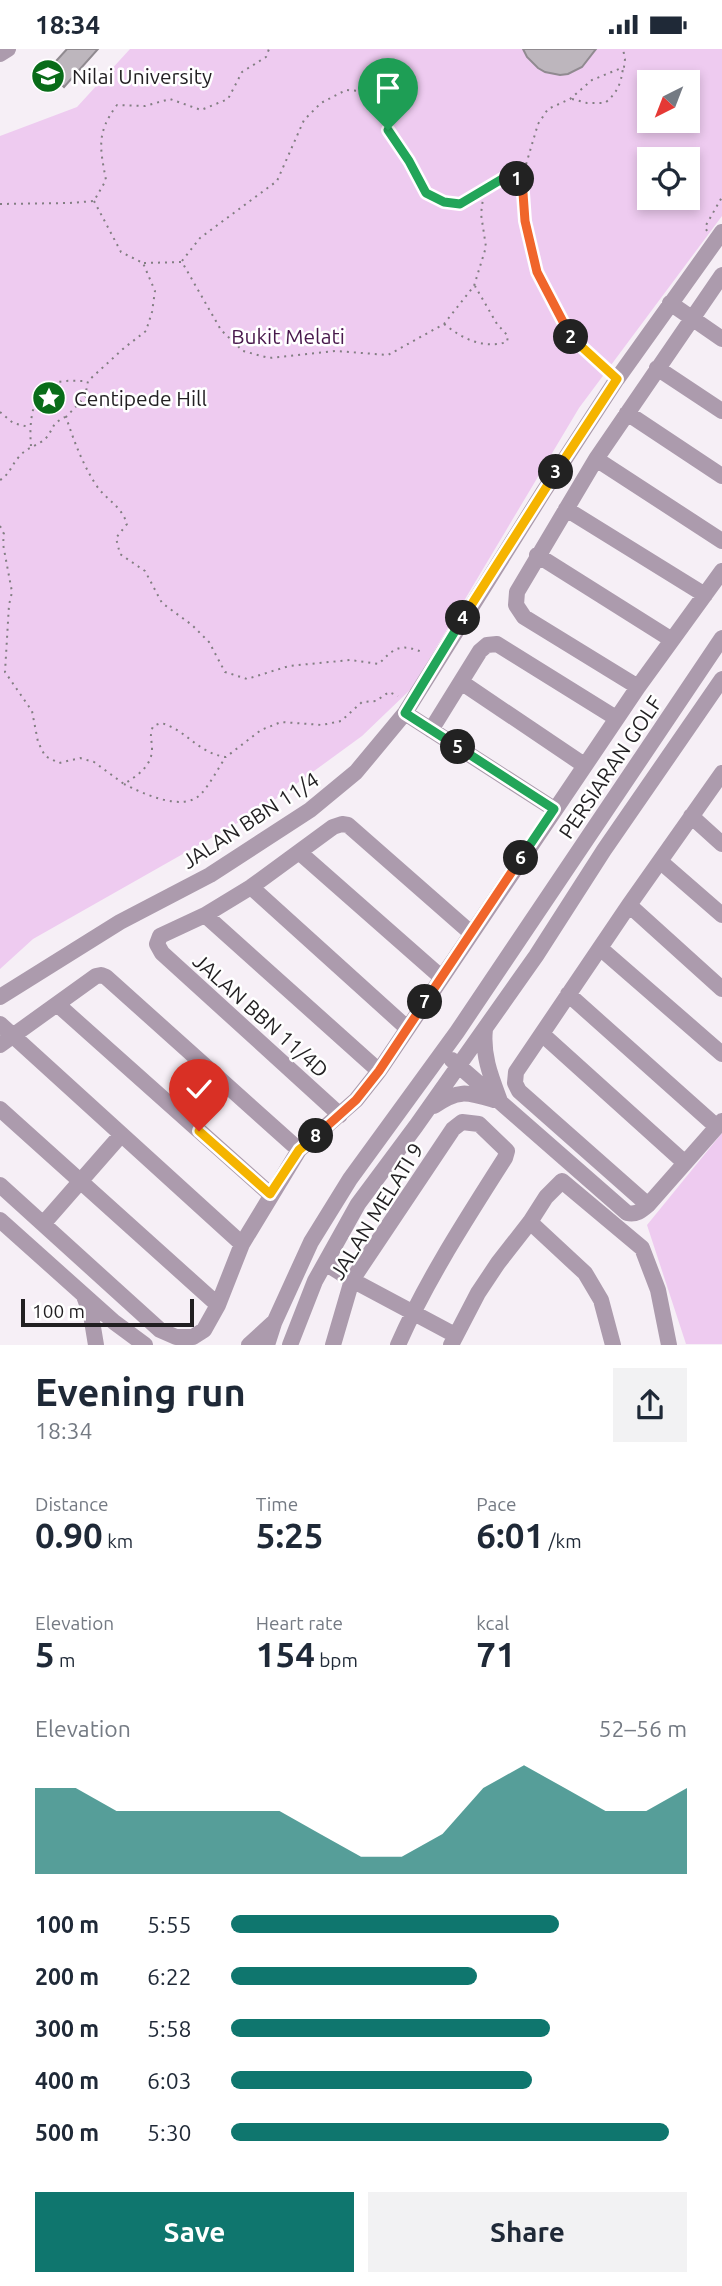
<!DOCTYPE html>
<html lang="en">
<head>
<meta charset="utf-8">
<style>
	body { margin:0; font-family:Ubuntu,sans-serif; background:#f2f2f3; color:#1f2937; height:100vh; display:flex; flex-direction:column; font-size:26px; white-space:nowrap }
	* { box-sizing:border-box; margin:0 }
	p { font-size:23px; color:#747a83 }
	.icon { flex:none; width:38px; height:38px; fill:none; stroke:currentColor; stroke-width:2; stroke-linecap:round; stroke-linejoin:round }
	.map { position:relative; height:1296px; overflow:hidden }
	.side { display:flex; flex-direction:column; background:#fff; flex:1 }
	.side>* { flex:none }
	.needle { width:46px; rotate:222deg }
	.tools { position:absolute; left:637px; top:21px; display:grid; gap:14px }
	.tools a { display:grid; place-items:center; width:63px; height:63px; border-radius:0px; background:#fff; box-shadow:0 4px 10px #0003; font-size:35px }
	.scale { position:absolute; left:21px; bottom:18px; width:173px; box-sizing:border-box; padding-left:7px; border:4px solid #211f21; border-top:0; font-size:19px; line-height:24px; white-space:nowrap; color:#211f21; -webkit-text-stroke:5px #fff; paint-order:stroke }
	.pin { position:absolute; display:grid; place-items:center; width:60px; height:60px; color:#fff; margin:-72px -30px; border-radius:50% 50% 50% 0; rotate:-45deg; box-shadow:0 0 7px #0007 }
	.pin .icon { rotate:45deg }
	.km { position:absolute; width:35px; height:35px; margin:-18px; border-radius:50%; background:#222; color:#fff; font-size:19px; line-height:35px; text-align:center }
	.round { display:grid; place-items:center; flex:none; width:74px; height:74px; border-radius:0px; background:#f2f2f3 }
	.summary { display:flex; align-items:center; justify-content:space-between; height:119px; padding:0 35px }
	h1 { font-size:38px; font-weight:700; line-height:52px }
	.figures { display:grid; grid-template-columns:repeat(3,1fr); gap:10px; height:119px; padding:7px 35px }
	.figures div { display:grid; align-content:center }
	.figures b { font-size:35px; font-weight:700 }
	.figures small { font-size:19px; font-weight:400 }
	.figures p { font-size:19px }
	.chart { height:196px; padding:14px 35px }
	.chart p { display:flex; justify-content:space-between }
	.chart svg { width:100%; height:126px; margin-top:7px; fill:#0f766e; opacity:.7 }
	.button { display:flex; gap:14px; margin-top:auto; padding:14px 35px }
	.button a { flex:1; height:80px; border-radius:0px; background:#0f766e; color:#fff; font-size:28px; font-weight:700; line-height:80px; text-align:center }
	.button a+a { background:#f2f2f3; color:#1f2937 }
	ul { padding:0 35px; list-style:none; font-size:23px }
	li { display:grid; grid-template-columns:112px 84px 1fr; align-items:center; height:52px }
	li i { height:18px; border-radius:9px; background:#0f766e }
	.status { display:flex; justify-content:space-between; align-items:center; height:49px; padding:0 35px; background:#fff; direction:ltr }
	.status svg { height:19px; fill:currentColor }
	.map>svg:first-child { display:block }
	.green { fill:#eecbf0; fill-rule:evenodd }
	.building { fill:#bdb6bd; stroke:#908a90; stroke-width:2 }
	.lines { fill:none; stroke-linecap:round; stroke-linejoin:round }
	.path { stroke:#827e82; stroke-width:2; stroke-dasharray:2 5; stroke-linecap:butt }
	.minor { stroke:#ac9bad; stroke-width:16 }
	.split-1-casing { stroke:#fff; stroke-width:14 }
	.split-2-casing { stroke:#fff; stroke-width:14 }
	.split-3-casing { stroke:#fff; stroke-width:14 }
	.split-4-casing { stroke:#fff; stroke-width:14 }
	.split-5-casing { stroke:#fff; stroke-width:14 }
	.split-6-casing { stroke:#fff; stroke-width:14 }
	.split-7-casing { stroke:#fff; stroke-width:14 }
	.split-8-casing { stroke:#fff; stroke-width:14 }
	.split-9-casing { stroke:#fff; stroke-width:14 }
	.split-1 { stroke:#22a559; stroke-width:9 }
	.split-2 { stroke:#f0652b; stroke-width:9 }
	.split-3 { stroke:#f5b400; stroke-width:9 }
	.split-4 { stroke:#f5b400; stroke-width:9 }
	.split-5 { stroke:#22a559; stroke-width:9 }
	.split-6 { stroke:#22a559; stroke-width:9 }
	.split-7 { stroke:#f0652b; stroke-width:9 }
	.split-8 { stroke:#f0652b; stroke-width:9 }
	.split-9 { stroke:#f5b400; stroke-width:9 }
	.labels { text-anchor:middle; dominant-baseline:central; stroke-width:5; stroke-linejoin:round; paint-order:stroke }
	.poi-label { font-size:21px; fill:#211f21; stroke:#fff; text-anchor:start }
	.park-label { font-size:21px; fill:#48184c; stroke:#fff }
	.street-label { font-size:21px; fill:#211f21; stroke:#fff }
</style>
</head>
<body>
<div class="status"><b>18:34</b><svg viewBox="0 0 49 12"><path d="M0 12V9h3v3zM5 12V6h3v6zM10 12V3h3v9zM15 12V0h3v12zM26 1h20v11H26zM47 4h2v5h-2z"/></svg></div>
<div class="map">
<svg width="722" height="1296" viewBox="0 0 722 1296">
	<rect width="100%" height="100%" fill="#f6eff6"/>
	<!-- green -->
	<path class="green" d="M130 0H722V167L579 359 412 639 362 687 262 760 33 890 0 920V87L77 58ZM649 33H688V72H649ZM649 110H688V149H649Z
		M722 1084V1295H686L647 1176Z"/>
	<!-- building -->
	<path class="building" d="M67 0H98L64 38 47 22Z
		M523 0H596L582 18 568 25 560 26 545 23 538 19 527 8Z"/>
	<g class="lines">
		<!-- path -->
		<path class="path" d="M361 43 375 57 426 144 444 153 460 154 483 142
			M572 50 587 54H605C617 44 621 35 623 19
			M94 152 121 203 143 214 155 242 152 263 146 282 124 299 88 332 85 348 66 368C74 392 82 414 96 436 106 451 121 456 127 475L116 489 120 505 145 522 162 554 192 576 209 593 225 623 247 630 289 617 350 611 379 615C394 598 402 594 424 604
			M0 155 70 154 94 152 106 131C100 99 96 84 117 56L145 57 170 50 201 61 228 50 242 23 266 8 269 0
			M707 182 705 178 722 148
			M182 212 200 189 277 132 304 71 321 54 346 41 360 42 371 34
			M144 214 182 213 221 281 243 302 269 309 336 302 388 306 444 275 474 237 486 198 481 165 484 142 502 130 522 129
			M444 275C463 290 483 300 507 293L508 287 497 275 475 237
			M606 320 573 292 537 223 525 172 522 129 538 75 548 60 570 50 592 31 624 18 625 10 623 0
			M0 363 13 374 29 378
			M31 397C29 374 31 340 58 333 67 331 77 332 87 332
			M0 431C10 425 11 417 18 409 26 398 40 396 46 389 55 378 50 376 65 368
			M0 477 4 485 3 495 12 543 9 556 5 623 32 662 38 693 45 707 59 714 80 709 94 713 124 735C137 727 152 717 152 700 152 689 149 689 153 677L161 674C187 681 197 704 226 708L261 681 281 673 322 676 341 672 362 653 376 652 389 643 398 647
			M124 735C142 744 183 764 201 745 210 735 218 720 225 709"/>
		<!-- minor -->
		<path class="minor" d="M0 5 8 0
			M670 254 722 290
			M657 319 722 362
			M627 364 722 427
			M596 410 722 492
			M566 460 705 546
			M537 506 672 591
			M461 633 584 716
			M638 638 524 568 516 556 517 543 596 410 722 226
			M405 664 554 760
			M431 681 480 602 487 596 497 595 616 669
			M691 767 722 795
			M299 803 441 928
			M661 813 722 866
			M251 838 407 979
			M629 856 722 940
			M205 866 379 1022
			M600 899 722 1005
			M568 945 717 1078
			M0 948 120 873 210 826 310 761 356 723 405 664 544 442 617 330 722 183
			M57 955 270 1145
			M0 975 242 1195
			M485 980C482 1006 491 1028 500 1052
			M542 985 685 1114
			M0 996 96 927 101 926 106 928 299 1101
			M452 1011 627 1164C636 1166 641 1162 648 1156L722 1072
			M434 1057C458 1040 467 1043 494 1051
			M0 1060 218 1256
			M340 1066 162 904 157 895 160 887 205 866 251 838 333 778 342 775 348 776 471 884
			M0 1136 160 1281 176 1288H193L204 1281 218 1256 242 1195 299 1101 356 1051 379 1022 638 638 722 522
			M648 1156 519 1042 515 1034 516 1023 629 856 722 724
			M0 1171 114 1273 145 1296
			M530 1173 585 1224 601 1251 613 1296
			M43 1175 121 1086
			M325 1214 352 1231 455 1286
			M84 1247 91 1266 96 1296
			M249 1296 273 1274
			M267 1296 274 1274 311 1193 350 1130 457 983 722 589
			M290 1296 315 1232 358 1155 416 1077 536 907 604 801 722 630
			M333 1296 352 1231 453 1080 462 1073 479 1075
			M398 1296C427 1230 467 1169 505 1109L507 1102 479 1075
			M451 1296 478 1244 498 1214 530 1173 546 1148 562 1132 642 1199 658 1241 669 1296"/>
	</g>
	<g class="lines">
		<!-- split-1 casing -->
		<g class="split-1-casing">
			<path id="split-1" d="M388 81 409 112 426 144 444 153 460 155 502 130H517"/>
		</g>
		<!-- split-2 casing -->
		<g class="split-2-casing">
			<path id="split-2" d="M517 130H522L525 172 537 223 571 288"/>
		</g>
		<!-- split-3 casing -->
		<g class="split-3-casing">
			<path id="split-3" d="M556 423 617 330 571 288"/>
		</g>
		<!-- split-4 casing -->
		<g class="split-4-casing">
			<path id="split-4" d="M463 569 556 423"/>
		</g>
		<!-- split-5 casing -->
		<g class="split-5-casing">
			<path id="split-5" d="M458 698 405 664 463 569"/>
		</g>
		<!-- split-6 casing -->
		<g class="split-6-casing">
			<path id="split-6" d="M458 698 554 760 521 809"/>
		</g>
		<!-- split-7 casing -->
		<g class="split-7-casing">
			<path id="split-7" d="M425 953 521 809"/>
		</g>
		<!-- split-8 casing -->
		<g class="split-8-casing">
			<path id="split-8" d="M316 1087 356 1051 379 1022 425 953"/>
		</g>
		<!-- split-9 casing -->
		<g class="split-9-casing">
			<path id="split-9" d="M199 1082 270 1145 299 1101 316 1087"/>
		</g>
		<!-- split-1 -->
		<use href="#split-1" class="split-1"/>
		<!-- split-2 -->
		<use href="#split-2" class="split-2"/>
		<!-- split-3 -->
		<use href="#split-3" class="split-3"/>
		<!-- split-4 -->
		<use href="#split-4" class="split-4"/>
		<!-- split-5 -->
		<use href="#split-5" class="split-5"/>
		<!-- split-6 -->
		<use href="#split-6" class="split-6"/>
		<!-- split-7 -->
		<use href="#split-7" class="split-7"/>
		<!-- split-8 -->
		<use href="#split-8" class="split-8"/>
		<!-- split-9 -->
		<use href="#split-9" class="split-9"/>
	</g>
	<!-- icons -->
	<defs>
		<g id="university-disc" transform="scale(1.75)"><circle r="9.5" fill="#096c19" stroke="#fff"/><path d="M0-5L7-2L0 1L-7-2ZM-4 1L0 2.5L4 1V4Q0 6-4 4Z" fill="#fff"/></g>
		<g id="sight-disc" transform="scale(1.75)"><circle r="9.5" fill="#096c19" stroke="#fff"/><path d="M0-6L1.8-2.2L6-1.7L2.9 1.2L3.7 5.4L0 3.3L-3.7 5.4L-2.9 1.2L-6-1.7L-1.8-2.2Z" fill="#fff"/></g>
	</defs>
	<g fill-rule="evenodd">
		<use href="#university-disc" x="48" y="27"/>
		<use href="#sight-disc" x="49" y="349"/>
	</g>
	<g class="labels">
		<!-- poi labels -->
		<g class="poi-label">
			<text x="72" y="27">Nilai University</text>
			<text x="74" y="349">Centipede Hill</text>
		</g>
		<!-- park labels -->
		<g class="park-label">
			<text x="288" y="287">Bukit Melati</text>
		</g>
		<!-- street labels -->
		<g class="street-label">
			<text transform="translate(610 718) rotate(-56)">PERSIARAN GOLF</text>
			<text transform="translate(250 771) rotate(-33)">JALAN BBN 11/4</text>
			<text transform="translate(261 966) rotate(42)">JALAN BBN 11/4D</text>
			<text transform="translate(376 1162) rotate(-58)">JALAN MELATI 9</text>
		</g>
	</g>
</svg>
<div class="tools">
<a><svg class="needle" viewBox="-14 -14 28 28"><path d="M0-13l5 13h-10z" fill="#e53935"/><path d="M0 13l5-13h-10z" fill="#747a83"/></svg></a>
<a><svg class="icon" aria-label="locate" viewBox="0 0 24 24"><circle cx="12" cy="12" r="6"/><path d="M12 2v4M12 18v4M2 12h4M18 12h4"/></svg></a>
</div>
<div class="scale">100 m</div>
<div class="pin" style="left:388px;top:81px;background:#1e9e55"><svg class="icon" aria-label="arrive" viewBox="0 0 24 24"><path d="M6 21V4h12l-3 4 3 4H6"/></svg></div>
<div class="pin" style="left:199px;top:1082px;background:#d93025"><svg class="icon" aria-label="check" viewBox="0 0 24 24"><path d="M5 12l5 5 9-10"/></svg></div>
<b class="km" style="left:517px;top:130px">1</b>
<b class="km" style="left:571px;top:288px">2</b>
<b class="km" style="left:556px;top:423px">3</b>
<b class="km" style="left:463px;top:569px">4</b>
<b class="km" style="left:458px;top:698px">5</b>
<b class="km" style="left:521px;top:809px">6</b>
<b class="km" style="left:425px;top:953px">7</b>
<b class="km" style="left:316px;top:1087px">8</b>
</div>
<section class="side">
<div class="summary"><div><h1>Evening run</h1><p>18:34</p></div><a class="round"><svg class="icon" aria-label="share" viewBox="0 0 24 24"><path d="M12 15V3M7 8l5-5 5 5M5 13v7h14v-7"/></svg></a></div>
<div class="figures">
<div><p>Distance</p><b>0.90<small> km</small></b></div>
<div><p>Time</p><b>5:25</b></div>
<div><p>Pace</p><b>6:01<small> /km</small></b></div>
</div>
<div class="figures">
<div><p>Elevation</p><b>5<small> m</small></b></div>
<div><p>Heart rate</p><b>154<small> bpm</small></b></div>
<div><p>kcal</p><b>71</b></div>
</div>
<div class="chart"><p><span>Elevation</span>52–56 m</p>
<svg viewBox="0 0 160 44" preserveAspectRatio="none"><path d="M0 44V14L10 14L20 22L30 22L40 22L50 22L60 22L70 30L80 38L90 38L100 30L110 14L120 6L130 14L140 22L150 22L160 14V44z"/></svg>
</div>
<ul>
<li><b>100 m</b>5:55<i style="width:72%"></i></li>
<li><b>200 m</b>6:22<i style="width:54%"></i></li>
<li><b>300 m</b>5:58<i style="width:70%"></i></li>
<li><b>400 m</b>6:03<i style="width:66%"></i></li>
<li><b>500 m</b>5:30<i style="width:96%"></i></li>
</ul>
<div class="button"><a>Save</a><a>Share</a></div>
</section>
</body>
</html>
